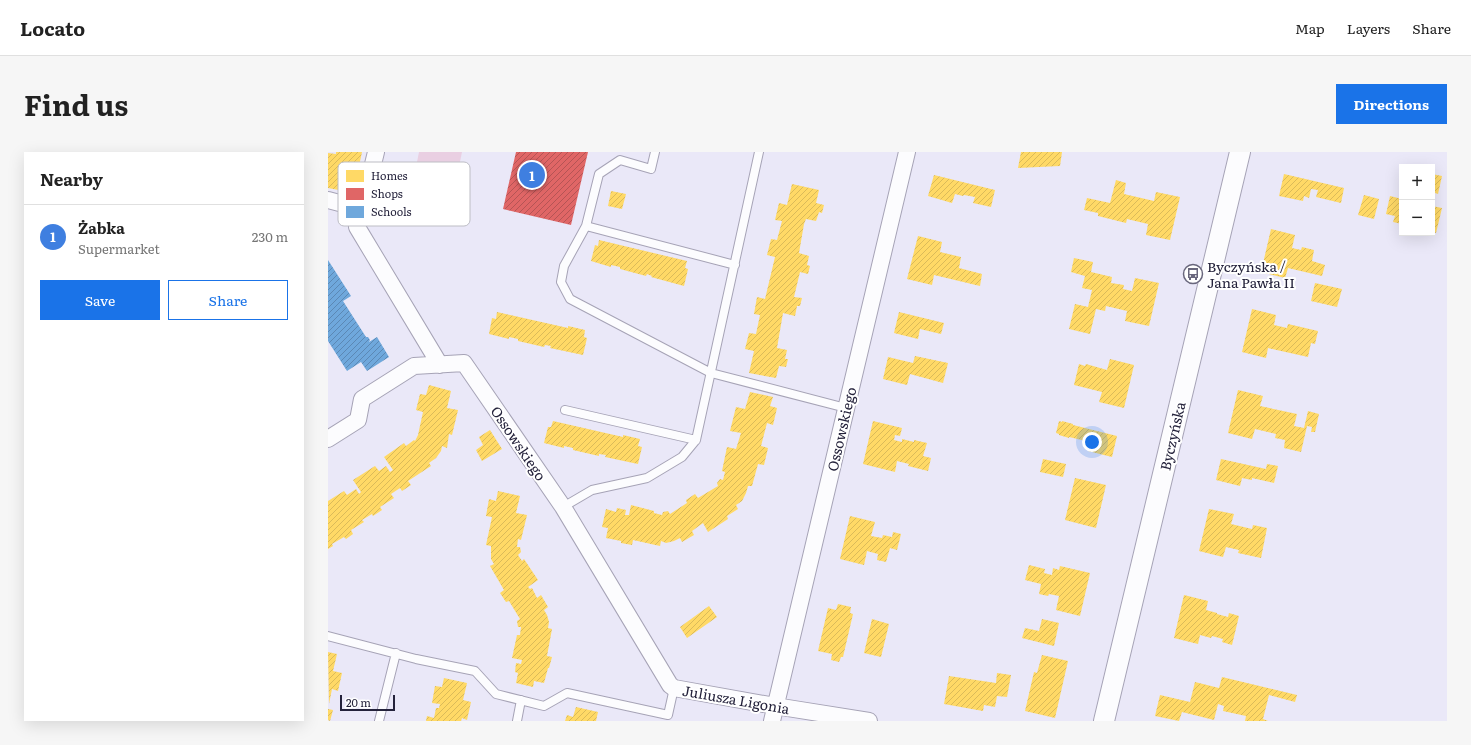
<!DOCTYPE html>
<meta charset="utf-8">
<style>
:root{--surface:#fff;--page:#f6f6f6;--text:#222;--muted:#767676;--line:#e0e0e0;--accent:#1a73e8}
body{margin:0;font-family:Literata,serif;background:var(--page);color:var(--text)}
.controls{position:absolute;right:12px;top:12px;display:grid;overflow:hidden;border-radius:0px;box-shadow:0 4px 16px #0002}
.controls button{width:36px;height:36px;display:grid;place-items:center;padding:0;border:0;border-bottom:1px solid var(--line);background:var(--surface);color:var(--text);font:20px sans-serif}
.scale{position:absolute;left:12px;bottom:10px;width:55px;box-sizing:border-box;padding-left:4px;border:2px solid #24223b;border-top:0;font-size:11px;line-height:14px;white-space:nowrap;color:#24223b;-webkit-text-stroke:3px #fff;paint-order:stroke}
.you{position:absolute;left:764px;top:290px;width:14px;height:14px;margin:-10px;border:3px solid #fff;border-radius:50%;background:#1a73e8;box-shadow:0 0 0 6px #1a73e833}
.badge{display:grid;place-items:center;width:26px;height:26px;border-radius:50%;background:var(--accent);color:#fff;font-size:13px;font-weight:700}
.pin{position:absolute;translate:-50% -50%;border:2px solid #fff;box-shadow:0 1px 4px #0006}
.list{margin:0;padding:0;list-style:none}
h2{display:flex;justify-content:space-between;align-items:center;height:52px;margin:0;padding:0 16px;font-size:17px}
h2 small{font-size:13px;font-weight:400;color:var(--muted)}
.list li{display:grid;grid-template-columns:26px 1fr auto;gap:12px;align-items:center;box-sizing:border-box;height:64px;padding:0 16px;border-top:1px solid var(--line)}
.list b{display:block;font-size:15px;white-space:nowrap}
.list p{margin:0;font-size:13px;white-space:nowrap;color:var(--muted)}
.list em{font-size:13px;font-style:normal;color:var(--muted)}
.actions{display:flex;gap:8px;padding:12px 16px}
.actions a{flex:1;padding:9px 0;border:1px solid var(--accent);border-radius:0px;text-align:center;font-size:14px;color:var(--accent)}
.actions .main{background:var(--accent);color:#fff}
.map{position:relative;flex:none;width:1119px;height:569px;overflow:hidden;border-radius:0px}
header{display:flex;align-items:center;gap:24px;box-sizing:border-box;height:56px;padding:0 20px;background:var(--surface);border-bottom:1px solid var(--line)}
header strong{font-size:19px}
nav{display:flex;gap:22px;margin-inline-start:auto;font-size:14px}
.intro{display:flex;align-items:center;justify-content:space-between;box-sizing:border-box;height:96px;padding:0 24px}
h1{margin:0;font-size:28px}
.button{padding:10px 18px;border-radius:0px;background:var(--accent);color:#fff;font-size:14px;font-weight:700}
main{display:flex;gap:24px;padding:0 24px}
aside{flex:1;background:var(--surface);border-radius:0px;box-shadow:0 4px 16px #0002}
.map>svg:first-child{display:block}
.green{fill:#e9cfe2}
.homes{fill:url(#homes-hatch)}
.shops{fill:url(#shops-hatch)}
.schools{fill:url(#schools-hatch)}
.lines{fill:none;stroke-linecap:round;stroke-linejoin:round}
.service-casing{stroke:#a6a3b6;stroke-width:10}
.minor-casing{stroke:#a6a3b6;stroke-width:18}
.tertiary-casing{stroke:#a6a3b6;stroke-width:22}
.service{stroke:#fcfcfe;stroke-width:8}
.minor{stroke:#fcfcfe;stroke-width:16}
.tertiary{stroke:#fcfcfe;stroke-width:20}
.labels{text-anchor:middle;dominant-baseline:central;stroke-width:4;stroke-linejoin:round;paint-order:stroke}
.poi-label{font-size:14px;fill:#24223b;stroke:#fff;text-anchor:start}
.street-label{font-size:14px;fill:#24223b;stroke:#fff}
.key{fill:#fff;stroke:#bdbdc4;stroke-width:1}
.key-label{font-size:11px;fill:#24223b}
</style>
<header>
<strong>Locato</strong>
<nav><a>Map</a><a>Layers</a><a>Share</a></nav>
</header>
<div class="intro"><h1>Find us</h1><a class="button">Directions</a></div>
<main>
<aside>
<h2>Nearby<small></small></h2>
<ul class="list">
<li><span class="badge" style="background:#3f7fe0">1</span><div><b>Żabka</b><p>Supermarket</p></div><em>230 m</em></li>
</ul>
<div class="actions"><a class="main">Save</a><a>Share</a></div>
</aside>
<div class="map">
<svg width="1119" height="569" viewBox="0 0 1119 569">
<defs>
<pattern id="homes-hatch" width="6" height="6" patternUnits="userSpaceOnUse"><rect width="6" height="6" fill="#ffd966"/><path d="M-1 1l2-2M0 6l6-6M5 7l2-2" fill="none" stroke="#daba59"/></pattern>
<pattern id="shops-hatch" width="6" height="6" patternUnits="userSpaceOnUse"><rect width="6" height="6" fill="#e06666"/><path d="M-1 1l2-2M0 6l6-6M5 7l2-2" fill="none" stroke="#b55455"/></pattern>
<pattern id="schools-hatch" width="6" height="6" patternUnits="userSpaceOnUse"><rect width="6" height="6" fill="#6fa8dc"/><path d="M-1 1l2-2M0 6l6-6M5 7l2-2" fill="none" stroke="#5b88b4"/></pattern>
</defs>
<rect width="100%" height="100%" fill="#eae8f8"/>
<path class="green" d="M 91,0 L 134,0 L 128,29 L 87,20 Z"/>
<path class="homes" d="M 8,0 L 34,0 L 30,19 L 25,17 L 22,30 L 19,30 L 16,39 L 0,36 L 0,1 L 8,2 Z
M 693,0 L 734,0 L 732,14 L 690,16 Z
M 956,22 L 1016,36 L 1013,51 L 988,45 L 990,38 L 983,37 L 981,46 L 976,44 L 975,49 L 951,44 Z
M 1104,22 L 1114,24 L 1110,42 L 1107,41 L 1107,45 L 1104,44 Z
M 606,23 L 667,38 L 663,55 L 645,51 L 647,45 L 636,43 L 635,44 L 627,42 L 624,51 L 600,44 Z
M 788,28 L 798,31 L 796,42 L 826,49 L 828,40 L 852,45 L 842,88 L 818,83 L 820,72 L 799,67 L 798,71 L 770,64 L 770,61 L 756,58 L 759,46 L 782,51 Z
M 464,32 L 491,38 L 488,51 L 496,53 L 494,61 L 491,60 L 488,69 L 478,67 L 476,72 L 471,101 L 481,104 L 479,113 L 482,114 L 480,122 L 472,120 L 466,145 L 474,146 L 472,154 L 469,154 L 467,164 L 455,161 L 449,196 L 459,198 L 457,207 L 460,207 L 458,215 L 451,214 L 448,226 L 421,221 L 426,199 L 417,197 L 421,181 L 428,182 L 432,163 L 426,162 L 429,145 L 437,147 L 447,105 L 439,103 L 443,87 L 449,88 L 454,69 L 447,68 L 451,51 L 459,53 Z
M 283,39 L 298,42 L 294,57 L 280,54 Z
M 1036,43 L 1051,47 L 1046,67 L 1030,63 Z
M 1062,44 L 1074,47 L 1074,72 L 1065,70 L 1067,64 L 1058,62 Z
M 1104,54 L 1114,56 L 1108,81 L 1104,80 Z
M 943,77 L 967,83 L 964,96 L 973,98 L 974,95 L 986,98 L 984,109 L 997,113 L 994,124 L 960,116 L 957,126 L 933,120 Z
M 590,84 L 614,90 L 612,100 L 633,105 L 631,116 L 654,122 L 652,134 L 606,123 L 604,133 L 579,127 Z
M 271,88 L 359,109 L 357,116 L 360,117 L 356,134 L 323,125 L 324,124 L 319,122 L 318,124 L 292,117 L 292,115 L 283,113 L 283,115 L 263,109 L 267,93 L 270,94 Z
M 746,106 L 765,110 L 763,120 L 784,125 L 783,131 L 796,133 L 795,137 L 804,139 L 807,126 L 831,131 L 821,174 L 797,169 L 799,159 L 778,154 L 777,159 L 768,157 L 762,182 L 741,177 L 747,152 L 760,155 L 764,138 L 754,136 L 757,124 L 743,120 Z
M 987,131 L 1014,137 L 1009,155 L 983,149 Z
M 924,157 L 948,163 L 946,173 L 959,176 L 960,172 L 990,179 L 987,192 L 983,191 L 980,205 L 940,196 L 938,206 L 914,200 Z
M 169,160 L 240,176 L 240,174 L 257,178 L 256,185 L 259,186 L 255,203 L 222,196 L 223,194 L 217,193 L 216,195 L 190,189 L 190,187 L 181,185 L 181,187 L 161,182 L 164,166 L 168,167 Z
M 571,160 L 616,171 L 613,182 L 592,177 L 590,187 L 566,181 Z
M 587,204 L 620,211 L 615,231 L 582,222 L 579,233 L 555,227 L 560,205 L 585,211 Z
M 782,207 L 806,213 L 796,256 L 771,250 L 774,240 L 746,233 L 751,212 L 757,214 L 758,212 L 779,218 Z
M 101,233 L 123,239 L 119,256 L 130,258 L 124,283 L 121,282 L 119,296 L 114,294 L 113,299 L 108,306 L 101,311 L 103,314 L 80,329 L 83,333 L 74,339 L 72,336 L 63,342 L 66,346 L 52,355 L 54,358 L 45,364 L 44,362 L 34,368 L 36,370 L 23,378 L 25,382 L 18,387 L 16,385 L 4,392 L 5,394 L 0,397 L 0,349 L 16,339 L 19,343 L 28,337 L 31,342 L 33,340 L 25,328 L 47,314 L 51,319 L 58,314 L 62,320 L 65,318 L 56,305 L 76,291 L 78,294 L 86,288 L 87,289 L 90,283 L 95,260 L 88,258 L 92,242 L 98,243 Z
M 910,238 L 935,244 L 932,254 L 969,262 L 966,274 L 976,276 L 980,259 L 991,262 L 987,280 L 983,280 L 984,275 L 979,274 L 973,300 L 956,296 L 957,288 L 947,286 L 948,282 L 927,277 L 924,287 L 900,281 Z
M 422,240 L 445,245 L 442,254 L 449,256 L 445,273 L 439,271 L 433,294 L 440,296 L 436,313 L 430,312 L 424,334 L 420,334 L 418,341 L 414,349 L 408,353 L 410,357 L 399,364 L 400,367 L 380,380 L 375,371 L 364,379 L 366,383 L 354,390 L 352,386 L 346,389 L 338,391 L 333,389 L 332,394 L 305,388 L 304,393 L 293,391 L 293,389 L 278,386 L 280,376 L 274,375 L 278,357 L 288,360 L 289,356 L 298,358 L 297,363 L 301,363 L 303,353 L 326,359 L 326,361 L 334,363 L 335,360 L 340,359 L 342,362 L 359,351 L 358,348 L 367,342 L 370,346 L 390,334 L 389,331 L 392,327 L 395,328 L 397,320 L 394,319 L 399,295 L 408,297 L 413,281 L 402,279 L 408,255 L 417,257 Z
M 225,269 L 295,285 L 295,283 L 312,287 L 310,294 L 314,295 L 310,312 L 277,305 L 278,303 L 271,302 L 271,304 L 245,298 L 245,296 L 236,294 L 236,296 L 216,291 L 220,275 L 223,275 Z
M 545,269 L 574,276 L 572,284 L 567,283 L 566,288 L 574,290 L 574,287 L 586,290 L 586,288 L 599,291 L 595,304 L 603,306 L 600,319 L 580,314 L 581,312 L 569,309 L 567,320 L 535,312 Z
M 731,269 L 734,270 L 734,269 L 745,272 L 745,273 L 789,284 L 784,305 L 760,299 L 762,290 L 741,285 L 741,286 L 731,283 L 731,282 L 728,281 Z
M 162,278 L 174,297 L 154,309 L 148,298 L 155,293 L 151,285 Z
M 715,307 L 738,312 L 735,325 L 712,320 Z
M 893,307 L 938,317 L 939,312 L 950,314 L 946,331 L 924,326 L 924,328 L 914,326 L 912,334 L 888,328 Z
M 747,326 L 778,333 L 768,376 L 737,368 Z
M 170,339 L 192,344 L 188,361 L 199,363 L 193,388 L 190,387 L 189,395 L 192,395 L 193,400 L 190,403 L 194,409 L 196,407 L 210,428 L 200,435 L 202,437 L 204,436 L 209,446 L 213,443 L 220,455 L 216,458 L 219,463 L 221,470 L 220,476 L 224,477 L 219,504 L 224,505 L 221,516 L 220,516 L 216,531 L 206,529 L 205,535 L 188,531 L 190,521 L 187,520 L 188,511 L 193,512 L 194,508 L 184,506 L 189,483 L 192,483 L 193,475 L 190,475 L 189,469 L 192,467 L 181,449 L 178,450 L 172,441 L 176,438 L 162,414 L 166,412 L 163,407 L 163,394 L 158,393 L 164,365 L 158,364 L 161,347 L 168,349 Z
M 881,357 L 906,362 L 903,372 L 924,377 L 925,373 L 939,376 L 933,406 L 910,401 L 911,398 L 898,395 L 895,405 L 871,399 Z
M 522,364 L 547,370 L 543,384 L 554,386 L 555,383 L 564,385 L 565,380 L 573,382 L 569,398 L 562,396 L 558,410 L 549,408 L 550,402 L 539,399 L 536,413 L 512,407 Z
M 701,413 L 717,417 L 716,421 L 724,423 L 725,416 L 731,418 L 732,414 L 762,421 L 752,464 L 728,458 L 731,444 L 721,442 L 720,444 L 711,442 L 713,432 L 697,428 Z
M 856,443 L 880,449 L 878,458 L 889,461 L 889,462 L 900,465 L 901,461 L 911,464 L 904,493 L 894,490 L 895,487 L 884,484 L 883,486 L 872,483 L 870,492 L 846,486 Z
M 510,452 L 523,455 L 522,461 L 525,462 L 515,505 L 513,505 L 511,510 L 503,508 L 504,502 L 490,499 L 500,456 L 508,458 Z
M 381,454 L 389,465 L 359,486 L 352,475 Z
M 544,467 L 561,472 L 553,505 L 536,501 Z
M 714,467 L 731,471 L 726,494 L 694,486 L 697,476 L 711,479 Z
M 0,500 L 9,502 L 5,519 L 14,521 L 10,539 L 4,537 L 1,552 Z
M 714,503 L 740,509 L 727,566 L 697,559 L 706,520 L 709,521 Z
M 669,521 L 683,523 L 679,545 L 669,544 L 667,555 L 656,553 L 655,559 L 616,552 L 621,524 L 668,531 Z
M 894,525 L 969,543 L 967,550 L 941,543 L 935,567 L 940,569 L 917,569 L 918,564 L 895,559 L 896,554 L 890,552 L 886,568 L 854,560 L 851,569 L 827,564 L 832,543 L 862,550 L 867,530 L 891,536 Z
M 116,526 L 139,531 L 135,548 L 143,550 L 139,568 L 134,566 L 133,569 L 98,569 L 99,564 L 106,566 L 108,556 L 111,556 L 112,552 L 104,551 L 107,534 L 114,535 Z
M 248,555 L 270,560 L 268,569 L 237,569 L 239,563 L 245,565 Z
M 0,557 L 5,558 L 2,569 L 0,568 Z"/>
<path class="shops" d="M 188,0 L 260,0 L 243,73 L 175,57 Z"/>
<path class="schools" d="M 0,108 L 23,144 L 15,149 L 38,185 L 40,185 L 42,188 L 41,190 L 49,185 L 61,205 L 39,219 L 33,210 L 19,219 L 0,189 Z"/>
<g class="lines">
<defs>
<path id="service" d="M 327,0 L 323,17 L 292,8 L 271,22 L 258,74 L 407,113
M 258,74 L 236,114 L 233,130 L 242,147 L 383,221 L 518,256
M 237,258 L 368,288 L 431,0
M 235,355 L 264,338 L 319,326 L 354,305 L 368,288
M 0,484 L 88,507 L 147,519 L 168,542 L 216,554 L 239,541 L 340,563 L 346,536
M 51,569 L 68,501
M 189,569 L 193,548"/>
<path id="minor" d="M 0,48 L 34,57 L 29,75 L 112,213
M 34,57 L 48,0
M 0,287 L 30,268 L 34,247 L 86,214 L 136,211 L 235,355 L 342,533 L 346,536 L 447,554 L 541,569
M 444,569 L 579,0"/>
<path id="tertiary" d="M 776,569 L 912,0"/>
</defs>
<use href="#service" class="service-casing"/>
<use href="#minor" class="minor-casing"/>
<use href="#tertiary" class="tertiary-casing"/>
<use href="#service" class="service"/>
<use href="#minor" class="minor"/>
<use href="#tertiary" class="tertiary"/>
</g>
<defs>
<symbol id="bus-ring" viewBox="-11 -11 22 22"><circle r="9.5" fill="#fff" stroke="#69677d" stroke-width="1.5"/><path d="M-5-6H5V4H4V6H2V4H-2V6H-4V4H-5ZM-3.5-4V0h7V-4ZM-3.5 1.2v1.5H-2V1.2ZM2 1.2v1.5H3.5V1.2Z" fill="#69677d"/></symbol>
</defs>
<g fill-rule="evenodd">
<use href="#bus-ring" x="854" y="111" width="22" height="22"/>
</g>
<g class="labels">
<g class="poi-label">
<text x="879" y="114">Byczyńska /<tspan x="879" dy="16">Jana Pawła II</tspan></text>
</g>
<g class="street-label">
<text transform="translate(513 277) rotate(-77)">Ossowskiego</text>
<text transform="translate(844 284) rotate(-77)">Byczyńska</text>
<text transform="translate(191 291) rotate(56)">Ossowskiego</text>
<text transform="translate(408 547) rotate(10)">Juliusza Ligonia</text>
</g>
</g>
<rect x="10" y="10" width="132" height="64" rx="6" class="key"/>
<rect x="18" y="18" width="18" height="12" fill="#ffd966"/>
<rect x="18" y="36" width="18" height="12" fill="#e06666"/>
<rect x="18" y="54" width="18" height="12" fill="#6fa8dc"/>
<g class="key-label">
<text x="43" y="28">Homes</text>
<text x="43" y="46">Shops</text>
<text x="43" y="64">Schools</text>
</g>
</svg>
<div class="controls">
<button>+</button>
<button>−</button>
</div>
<div class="scale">20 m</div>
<div class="you"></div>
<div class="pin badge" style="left:204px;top:23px;background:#3f7fe0">1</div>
</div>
</main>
